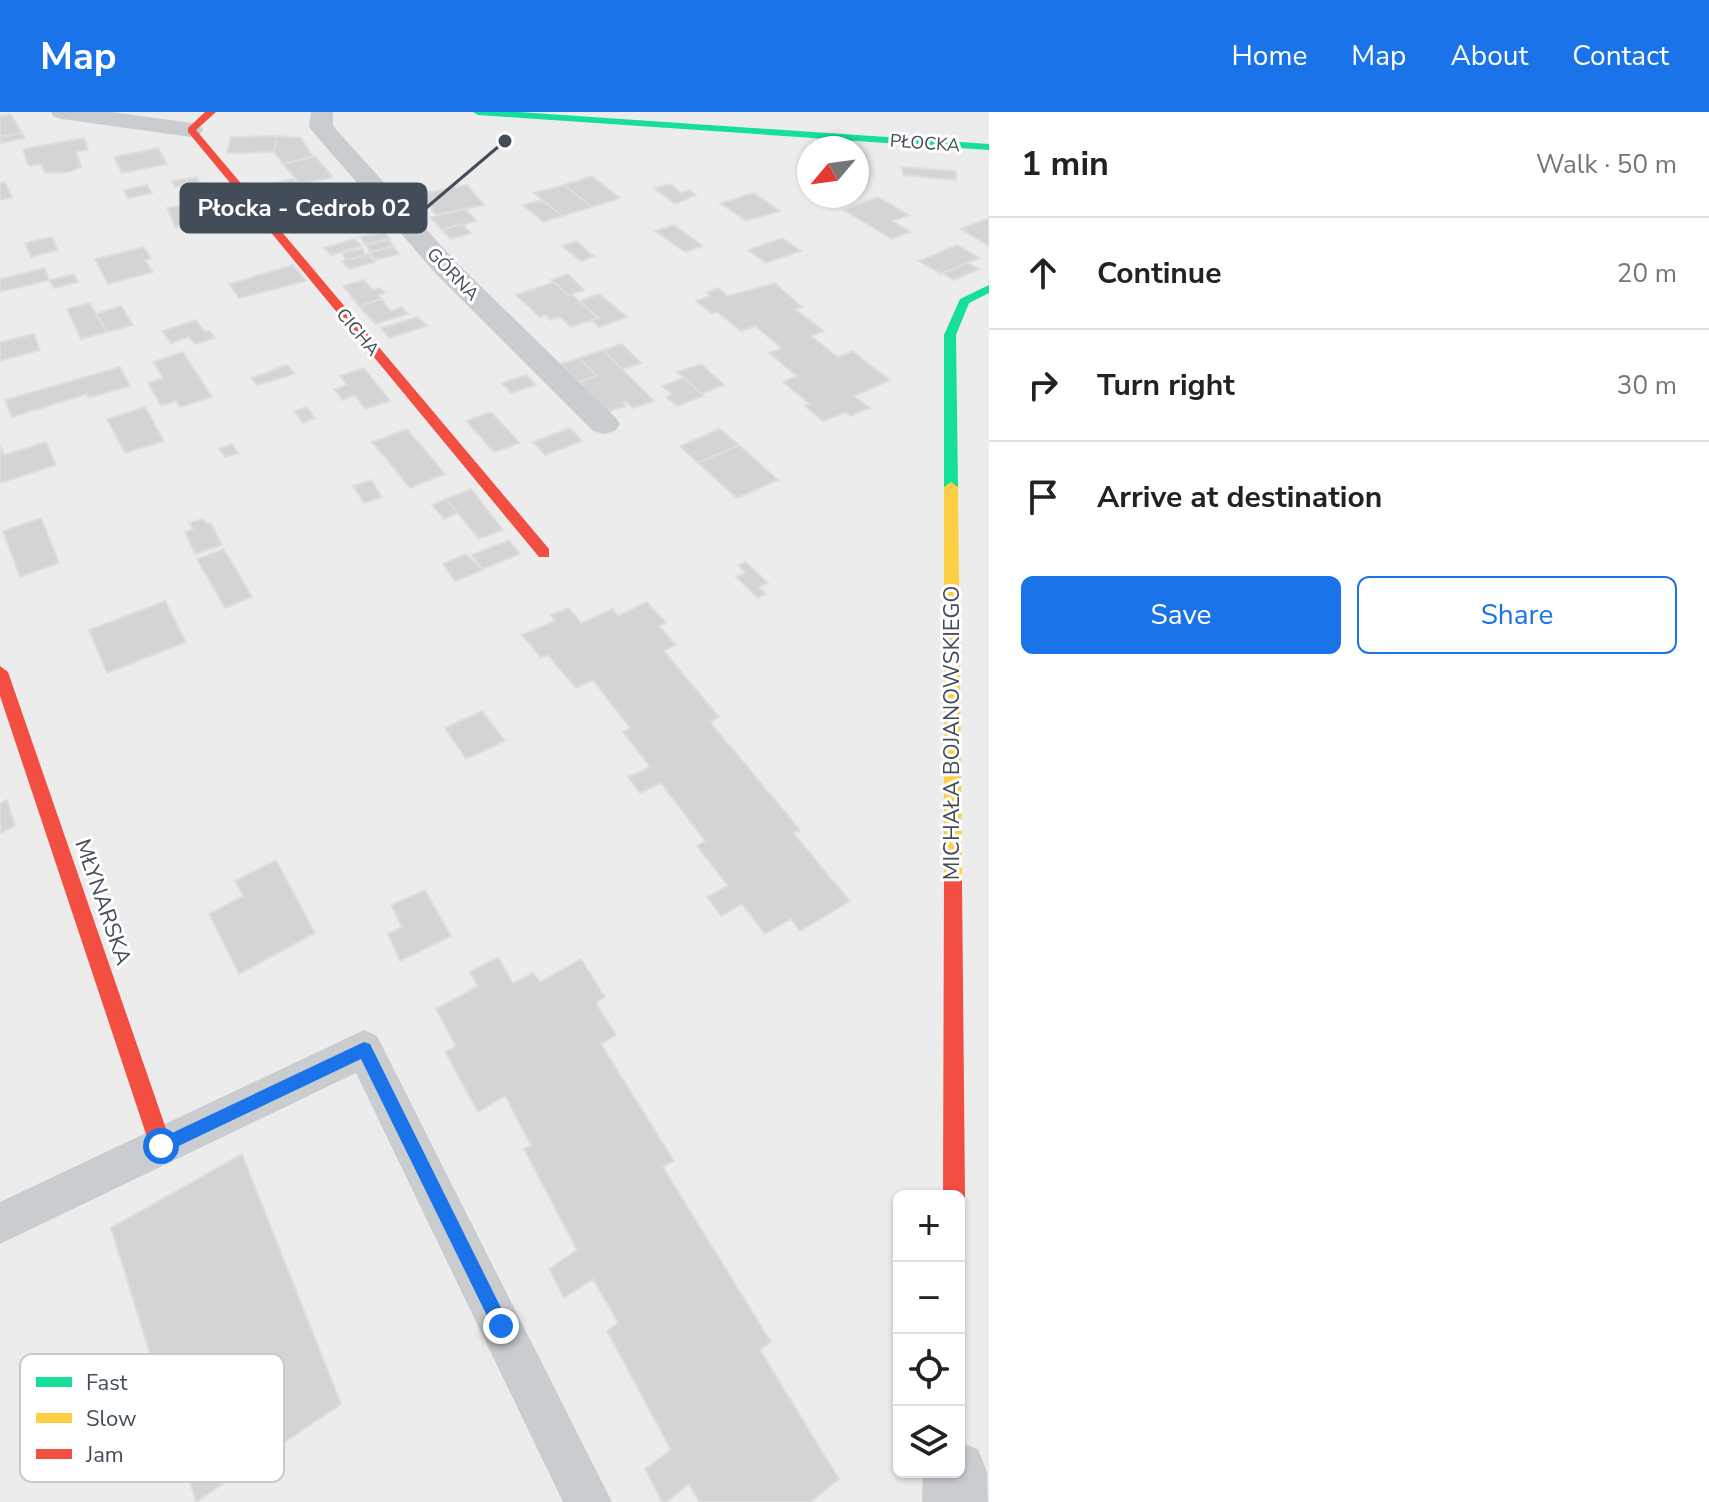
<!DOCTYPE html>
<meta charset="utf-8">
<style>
:root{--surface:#fff;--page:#f6f6f6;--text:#222;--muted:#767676;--line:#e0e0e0;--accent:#1a73e8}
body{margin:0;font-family:"Nunito Sans",sans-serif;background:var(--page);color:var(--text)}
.controls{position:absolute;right:24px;bottom:24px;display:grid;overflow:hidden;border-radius:12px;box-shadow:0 2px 6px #0004}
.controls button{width:72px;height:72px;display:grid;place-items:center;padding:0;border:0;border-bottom:2px solid var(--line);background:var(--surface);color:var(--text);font:40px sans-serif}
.compass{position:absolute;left:797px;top:24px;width:72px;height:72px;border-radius:50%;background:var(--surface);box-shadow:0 2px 6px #0004;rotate:241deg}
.stop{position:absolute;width:24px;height:24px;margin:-18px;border:6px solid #1a73e8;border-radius:50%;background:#fff}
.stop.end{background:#1a73e8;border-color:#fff;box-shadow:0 2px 8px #0008}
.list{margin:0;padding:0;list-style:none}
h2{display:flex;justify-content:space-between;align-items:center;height:104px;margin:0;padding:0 32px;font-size:34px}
h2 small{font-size:26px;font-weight:400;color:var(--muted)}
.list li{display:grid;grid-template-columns:52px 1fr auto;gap:24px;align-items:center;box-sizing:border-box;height:112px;padding:0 32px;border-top:2px solid var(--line)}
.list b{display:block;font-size:30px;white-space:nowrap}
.list em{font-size:26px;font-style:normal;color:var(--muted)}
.actions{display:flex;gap:16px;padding:24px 32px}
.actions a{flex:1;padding:18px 0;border:2px solid var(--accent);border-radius:12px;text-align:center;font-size:28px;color:var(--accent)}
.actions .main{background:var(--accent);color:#fff}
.icon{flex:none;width:44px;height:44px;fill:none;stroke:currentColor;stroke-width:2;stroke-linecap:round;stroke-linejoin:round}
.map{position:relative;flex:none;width:989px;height:1390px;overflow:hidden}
header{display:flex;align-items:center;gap:48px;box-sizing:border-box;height:112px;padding:0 40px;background:var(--accent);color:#fff}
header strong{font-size:38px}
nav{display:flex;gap:44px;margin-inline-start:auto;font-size:28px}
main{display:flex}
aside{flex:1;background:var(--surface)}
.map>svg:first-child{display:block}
.building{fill:#d4d4d7;stroke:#dededf;stroke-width:2}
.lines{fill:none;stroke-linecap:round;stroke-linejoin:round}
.lane{fill:#cacdd0;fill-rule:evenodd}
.street{fill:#cacdd0;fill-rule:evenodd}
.fast{fill:#16e098;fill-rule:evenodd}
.slow{fill:#ffcf43;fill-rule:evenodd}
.jam{fill:#f24e42;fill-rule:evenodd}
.route{fill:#1a73e8}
.labels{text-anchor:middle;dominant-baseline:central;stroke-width:6;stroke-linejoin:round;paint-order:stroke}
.far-street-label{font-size:18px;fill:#434c59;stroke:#fff}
.street-label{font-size:22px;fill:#434c59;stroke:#fff}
.key{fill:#fff;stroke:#c7c9cd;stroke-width:2}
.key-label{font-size:22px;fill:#434c59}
.leader{fill:none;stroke:#434c59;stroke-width:3}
.callout-dot{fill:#434c59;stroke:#fff;stroke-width:3}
.callout{fill:#434c59;stroke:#434c59;stroke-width:3}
.callout-label{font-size:24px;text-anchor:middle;font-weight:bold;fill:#fff}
</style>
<header>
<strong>Map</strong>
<nav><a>Home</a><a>Map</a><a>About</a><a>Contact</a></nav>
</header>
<main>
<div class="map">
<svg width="989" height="1390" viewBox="0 0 989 1390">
<rect width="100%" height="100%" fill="#edecec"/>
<path class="building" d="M 11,2 L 22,21 L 0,25 L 0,4 Z
M 22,21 L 25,26 L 1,31 L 0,25 Z
M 277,24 L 274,40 L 227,41 L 231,25 Z
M 277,24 L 301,26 L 313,45 L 283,52 L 274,40 Z
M 84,26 L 88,38 L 76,40 L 81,55 L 69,60 L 45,61 L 41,52 L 29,54 L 26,48 L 23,37 Z
M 158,36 L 167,52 L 122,61 L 114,45 Z
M 315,44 L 333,65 L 300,72 L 283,52 Z
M 902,55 L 956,59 L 956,68 L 903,63 Z
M 592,64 L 620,86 L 592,95 L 564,73 Z
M 197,65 L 200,70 L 175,75 L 172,69 Z
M 293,67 L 298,74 L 269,80 L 265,73 Z
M 5,70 L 12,85 L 0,88 L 0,71 Z
M 670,72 L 682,81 L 689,78 L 696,83 L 675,92 L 654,76 Z
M 147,73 L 152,81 L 128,86 L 124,78 Z
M 467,73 L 484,93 L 436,103 L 420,82 Z
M 564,73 L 592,95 L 562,104 L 534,81 Z
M 754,81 L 780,99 L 746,109 L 720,91 Z
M 226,84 L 235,103 L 175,115 L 167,96 Z
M 878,85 L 909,103 L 893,109 L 910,120 L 892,127 L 844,98 Z
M 537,89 L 546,91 L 562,104 L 543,110 L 523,93 Z
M 466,97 L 476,109 L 442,118 L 430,105 Z
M 989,106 L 989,134 L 961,117 Z
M 462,112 L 471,121 L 451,127 L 442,118 Z
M 674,113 L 703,134 L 685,140 L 655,119 Z
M 385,120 L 390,127 L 365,132 L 360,125 Z
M 52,125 L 58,138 L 31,145 L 25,131 Z
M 782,126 L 801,139 L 766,151 L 748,138 Z
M 355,127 L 362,134 L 331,143 L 324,136 Z
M 389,128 L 393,134 L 370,140 L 366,133 Z
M 576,129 L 594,144 L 581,149 L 562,134 Z
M 957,133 L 979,146 L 941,162 L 919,149 Z
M 144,135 L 151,146 L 145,148 L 153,160 L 108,172 L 95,147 Z
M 394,135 L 399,142 L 375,148 L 370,140 Z
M 362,137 L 366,144 L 346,148 L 342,141 Z
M 369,142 L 375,150 L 349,157 L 342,149 Z
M 967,151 L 979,157 L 953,168 L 943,161 Z
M 293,153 L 306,169 L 239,186 L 229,172 Z
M 45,156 L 49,168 L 0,180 L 0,167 Z
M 74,162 L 78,170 L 54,176 L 49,168 Z
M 568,162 L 584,178 L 568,183 L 551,168 Z
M 364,168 L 373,178 L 380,176 L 385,181 L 378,183 L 381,187 L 359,194 L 343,174 Z
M 554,170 L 568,183 L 571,182 L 598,206 L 571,215 L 560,205 L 551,208 L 546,203 L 540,205 L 516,183 Z
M 775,171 L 802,195 L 796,198 L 824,219 L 811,224 L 838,245 L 852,239 L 890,268 L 854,284 L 870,296 L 850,304 L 846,300 L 823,309 L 805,294 L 810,292 L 783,270 L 797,264 L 769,241 L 782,236 L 755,214 L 741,219 L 717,200 L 712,202 L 696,189 L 710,184 L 706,181 L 718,176 L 728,184 Z
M 599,182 L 627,205 L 599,215 L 591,208 L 598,206 L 580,189 Z
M 381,187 L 391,199 L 402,195 L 408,202 L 375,212 L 359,194 Z
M 90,191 L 107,220 L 81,227 L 67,197 Z
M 121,194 L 133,213 L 107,220 L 96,202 Z
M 418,205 L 427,214 L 389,226 L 381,216 Z
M 196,208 L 205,220 L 210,219 L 215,226 L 195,232 L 189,225 L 171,231 L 162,219 Z
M 34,222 L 40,238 L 0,249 L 0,230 Z
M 622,232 L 641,251 L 622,257 L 603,238 Z
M 603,238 L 654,289 L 633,296 L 626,290 L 623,291 L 626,294 L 606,300 L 580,270 L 597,264 L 579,246 Z
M 183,240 L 212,285 L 180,295 L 176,289 L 161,294 L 148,271 L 163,266 L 153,250 Z
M 579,246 L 597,264 L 578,270 L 561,252 Z
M 701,252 L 724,273 L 702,282 L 677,260 Z
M 287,253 L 295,262 L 257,273 L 251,266 Z
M 120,255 L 130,274 L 89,286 L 87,282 L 12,305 L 5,288 Z
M 364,256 L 390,289 L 365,297 L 355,283 L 342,288 L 334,277 L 347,273 L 340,264 Z
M 526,263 L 536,273 L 511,281 L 502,271 Z
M 684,266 L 704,284 L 677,294 L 666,285 L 672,282 L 662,274 Z
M 145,295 L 164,329 L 125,341 L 107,307 Z
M 307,295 L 315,306 L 303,311 L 294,299 Z
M 491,300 L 520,331 L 494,340 L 466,309 Z
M 570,316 L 582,329 L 545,343 L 533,330 Z
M 407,317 L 445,362 L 410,376 L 372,330 Z
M 720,317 L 739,333 L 698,351 L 680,334 Z
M 46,330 L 56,353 L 0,371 L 0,334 L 4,343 Z
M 232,332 L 238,341 L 225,345 L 219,337 Z
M 739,333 L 778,368 L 737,386 L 698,351 Z
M 371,368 L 382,385 L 364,391 L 353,374 Z
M 471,377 L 503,418 L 479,427 L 446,387 Z
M 446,387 L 458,401 L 444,407 L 432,393 Z
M 41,406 L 59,451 L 20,465 L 3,419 Z
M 203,407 L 207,412 L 211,411 L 222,433 L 195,442 L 185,420 L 193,417 L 189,411 Z
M 509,428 L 520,442 L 482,457 L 472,443 Z
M 224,437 L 252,485 L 225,496 L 197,447 Z
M 466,442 L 483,458 L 455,469 L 443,452 Z
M 746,450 L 768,471 L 759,475 L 766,482 L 758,486 L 736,465 L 745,461 L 738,453 Z
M 165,489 L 186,530 L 107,561 L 89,518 Z
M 647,490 L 666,511 L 659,514 L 676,533 L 664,539 L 719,605 L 710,610 L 800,718 L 793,721 L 850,789 L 800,819 L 791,807 L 765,822 L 742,792 L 721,804 L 707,785 L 728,774 L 697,734 L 705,729 L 661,671 L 640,681 L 628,665 L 650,655 L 623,620 L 630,616 L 593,568 L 576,576 L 548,543 L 541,546 L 522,523 L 555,509 L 551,503 L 569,496 L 581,511 L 613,497 L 618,504 Z
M 482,599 L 505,629 L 466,647 L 445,616 Z
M 7,688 L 15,714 L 0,721 L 0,691 Z
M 276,748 L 315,821 L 239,862 L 209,802 L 243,784 L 235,769 Z
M 425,778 L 451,824 L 400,849 L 388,822 L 402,815 L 391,793 Z
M 498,845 L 513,871 L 533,861 L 540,870 L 581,847 L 605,885 L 596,891 L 616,923 L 601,932 L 674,1049 L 663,1055 L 771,1230 L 760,1238 L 839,1367 L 811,1390 L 699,1390 L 689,1372 L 667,1390 L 662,1390 L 645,1357 L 671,1338 L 607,1219 L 618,1211 L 593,1167 L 564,1186 L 549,1157 L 577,1138 L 524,1037 L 531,1033 L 505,984 L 478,1000 L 445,940 L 456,934 L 436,897 L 478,874 L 470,860 Z
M 242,1042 L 341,1292 L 196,1390 L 111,1116 Z"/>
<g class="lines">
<path class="lane" d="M 364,918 L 377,924 L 612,1390 L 563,1390 L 356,961 L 0,1132 L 0,1090 Z"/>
<path class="street" d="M 51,0 L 112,0 L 191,11 L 199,13 L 203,18 L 199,23 L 191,25 L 62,7 L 54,5 Z
M 311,0 L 333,0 L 333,14 L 456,150 L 615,305 L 620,312 L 615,319 L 604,322 L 593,319 L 436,162 L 313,20 L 309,15 Z
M 959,1330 L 978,1337 L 987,1360 L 988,1390 L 922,1390 L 923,1360 L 959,1360 Z"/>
<path class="fast" d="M 473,0 L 519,0 L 989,32 L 989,38 L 478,3 Z
M 989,173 L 989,181 L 969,191 L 956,223 L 958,375 L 951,380 L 944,375 L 944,223 L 960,187 Z"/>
<path class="slow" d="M 951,370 L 958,375 L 962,769 L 960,775 L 953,778 L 946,775 L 944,769 L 944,375 Z"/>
<path class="jam" d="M 205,0 L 216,0 L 196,18 L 549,437 L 549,445 L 539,445 L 188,20 L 188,16 Z
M 0,554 L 8,560 L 172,1034 L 169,1042 L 161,1045 L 153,1042 L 150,1034 L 0,584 Z
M 953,760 L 960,763 L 962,769 L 965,1084 L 959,1093 L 959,1084 L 943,1084 L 944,769 L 946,763 Z"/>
</g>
<path class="route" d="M 364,930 L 370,932 L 507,1208 L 510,1214 L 507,1220 L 501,1223 L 495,1220 L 361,947 L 166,1040 L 155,1040 L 155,1029 Z"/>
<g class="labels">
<g class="far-street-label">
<text transform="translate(925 31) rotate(4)">PŁOCKA</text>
<text transform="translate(453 162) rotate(46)">GÓRNA</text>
<text transform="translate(358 220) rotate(50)">CICHA</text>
</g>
<g class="street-label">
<text transform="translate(952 621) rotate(-90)">MICHAŁA BOJANOWSKIEGO</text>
<text transform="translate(103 790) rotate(71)">MŁYNARSKA</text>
</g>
</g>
<rect x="20" y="1242" width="264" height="128" rx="12" class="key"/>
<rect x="36" y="1265" width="36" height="10" fill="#16e098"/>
<rect x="36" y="1301" width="36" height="10" fill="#ffcf43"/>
<rect x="36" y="1337" width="36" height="10" fill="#f24e42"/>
<g class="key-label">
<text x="86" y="1278">Fast</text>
<text x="86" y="1314">Slow</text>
<text x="86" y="1350">Jam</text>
</g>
<path class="leader" d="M505 29L426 96"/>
<circle class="callout-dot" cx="505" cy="29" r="8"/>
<rect class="callout" x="181" y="72" width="245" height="48" rx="8"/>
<g class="callout-label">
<text x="304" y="104">Płocka - Cedrob 02</text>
</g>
</svg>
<div class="controls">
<button>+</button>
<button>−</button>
<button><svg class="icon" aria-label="locate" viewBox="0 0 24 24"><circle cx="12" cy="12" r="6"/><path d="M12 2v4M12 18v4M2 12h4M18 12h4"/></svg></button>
<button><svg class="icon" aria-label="layers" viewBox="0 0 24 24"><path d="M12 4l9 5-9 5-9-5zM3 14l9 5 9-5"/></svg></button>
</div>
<svg class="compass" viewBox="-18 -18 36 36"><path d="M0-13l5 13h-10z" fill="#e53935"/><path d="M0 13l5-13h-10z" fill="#767676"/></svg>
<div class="stop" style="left:161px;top:1034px"></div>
<div class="stop end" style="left:501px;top:1214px"></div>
</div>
<aside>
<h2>1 min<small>Walk · 50 m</small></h2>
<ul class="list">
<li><svg class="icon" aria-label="ahead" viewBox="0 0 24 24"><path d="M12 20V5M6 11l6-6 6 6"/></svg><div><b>Continue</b></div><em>20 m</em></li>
<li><svg class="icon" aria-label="right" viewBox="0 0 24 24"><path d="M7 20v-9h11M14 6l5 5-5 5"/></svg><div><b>Turn right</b></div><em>30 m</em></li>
<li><svg class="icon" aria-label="arrive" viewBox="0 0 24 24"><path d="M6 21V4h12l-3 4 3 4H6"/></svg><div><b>Arrive at destination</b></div></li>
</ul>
<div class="actions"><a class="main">Save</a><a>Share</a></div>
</aside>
</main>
